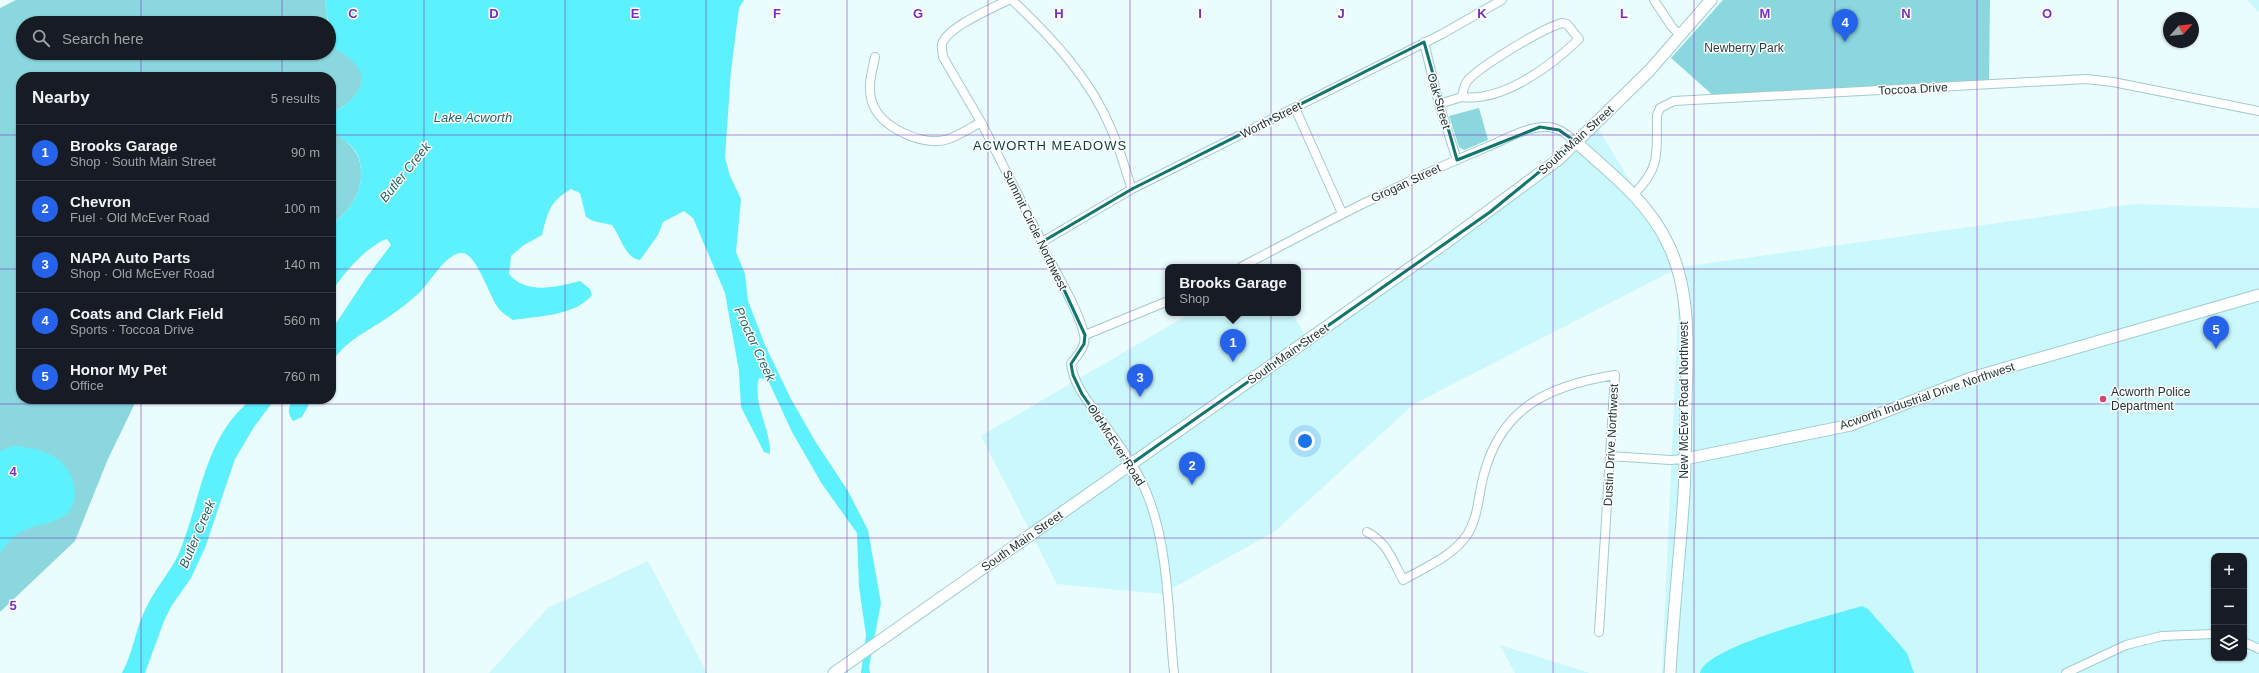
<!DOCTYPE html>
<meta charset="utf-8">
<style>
:root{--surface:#171b24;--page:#242831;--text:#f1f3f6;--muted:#9ea1a6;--line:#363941;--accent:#2563eb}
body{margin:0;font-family:Helvetica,sans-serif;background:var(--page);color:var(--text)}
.controls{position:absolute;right:12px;bottom:12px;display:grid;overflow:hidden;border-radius:8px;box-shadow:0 1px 3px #0004}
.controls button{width:36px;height:36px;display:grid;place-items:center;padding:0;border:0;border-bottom:1px solid var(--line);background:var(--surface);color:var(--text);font:20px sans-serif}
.compass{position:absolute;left:2163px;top:12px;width:36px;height:36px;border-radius:50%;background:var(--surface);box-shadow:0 1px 3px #0004;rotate:63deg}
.you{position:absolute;left:1305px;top:441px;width:14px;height:14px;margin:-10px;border:3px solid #fff;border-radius:50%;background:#1a73e8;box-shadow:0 0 0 6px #1a73e833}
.badge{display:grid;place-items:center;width:26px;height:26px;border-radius:50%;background:var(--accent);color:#fff;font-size:13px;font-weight:700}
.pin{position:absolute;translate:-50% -33px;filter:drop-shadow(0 1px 2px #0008)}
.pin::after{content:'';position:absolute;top:21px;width:14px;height:12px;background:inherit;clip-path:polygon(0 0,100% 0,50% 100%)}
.popup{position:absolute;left:1165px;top:264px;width:136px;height:52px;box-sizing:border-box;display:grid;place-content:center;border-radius:8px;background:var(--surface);filter:drop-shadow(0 1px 3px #0005);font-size:13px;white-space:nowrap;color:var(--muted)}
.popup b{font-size:15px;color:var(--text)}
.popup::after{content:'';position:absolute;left:50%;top:100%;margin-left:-8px;border:8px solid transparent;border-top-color:var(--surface)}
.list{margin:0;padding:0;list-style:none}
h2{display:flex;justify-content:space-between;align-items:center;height:52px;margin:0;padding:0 16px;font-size:17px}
h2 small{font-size:13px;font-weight:400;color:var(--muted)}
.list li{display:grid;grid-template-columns:26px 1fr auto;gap:12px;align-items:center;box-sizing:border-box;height:56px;padding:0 16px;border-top:1px solid var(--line)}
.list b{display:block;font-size:15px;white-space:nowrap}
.list p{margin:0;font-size:13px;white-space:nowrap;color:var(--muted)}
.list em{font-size:13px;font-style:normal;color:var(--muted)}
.icon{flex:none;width:22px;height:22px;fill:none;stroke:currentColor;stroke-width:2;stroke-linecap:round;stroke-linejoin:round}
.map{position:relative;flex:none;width:2259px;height:673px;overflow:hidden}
.search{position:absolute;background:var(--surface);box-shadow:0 1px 3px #0004;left:16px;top:16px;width:320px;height:44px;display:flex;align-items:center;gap:10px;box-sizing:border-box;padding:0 14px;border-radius:22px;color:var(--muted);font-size:15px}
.panel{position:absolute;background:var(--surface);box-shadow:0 1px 3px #0004;left:16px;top:72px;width:320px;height:332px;border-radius:16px}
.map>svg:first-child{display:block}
.built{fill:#cbf8fc;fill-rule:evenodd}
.green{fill:#8ad8de}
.water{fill:#5cf1fd}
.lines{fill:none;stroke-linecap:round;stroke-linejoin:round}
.street-casing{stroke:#9eccd0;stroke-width:10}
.secondary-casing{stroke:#9eccd0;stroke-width:13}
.street{stroke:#fff;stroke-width:8}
.secondary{stroke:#fff;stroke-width:11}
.marked{fill:none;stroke:#0f766e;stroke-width:3;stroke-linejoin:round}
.grid{fill:none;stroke:#7b2cbf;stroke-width:1;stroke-opacity:0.55}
.poi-dot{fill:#d3456c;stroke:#fff;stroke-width:1.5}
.labels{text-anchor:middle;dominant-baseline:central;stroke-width:3;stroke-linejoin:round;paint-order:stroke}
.park-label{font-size:12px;fill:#274042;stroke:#fff}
.street-label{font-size:12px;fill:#223536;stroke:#fff}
.poi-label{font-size:12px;fill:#223536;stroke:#fff;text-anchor:start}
.water-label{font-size:13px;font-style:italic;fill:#256267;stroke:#fff}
.neighbourhood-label{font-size:13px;letter-spacing:1px;fill:#0d3b3f;stroke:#fff}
.grid-label{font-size:13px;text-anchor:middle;font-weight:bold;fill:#7b2cbf;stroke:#fff;stroke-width:3;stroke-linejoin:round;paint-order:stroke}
</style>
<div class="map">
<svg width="2259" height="673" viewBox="0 0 2259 673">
<rect width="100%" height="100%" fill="#eafcfd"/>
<path class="built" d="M 2247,0 L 2259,0 L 2259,13 Z
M 1597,126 L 1681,267 L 2134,204 L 2259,208 L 2259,673 L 1662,673 L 1680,267 L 1414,404 L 1274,532 L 1162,594 L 1057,584 L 981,436 L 1191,313 L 1292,313 L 1307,338 ZM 2214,556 L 2244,556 L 2244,658 L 2214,658 Z
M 648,561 L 707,673 L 489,673 L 548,608 Z
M 1500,645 L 1533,655 L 1590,673 L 1515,673 Z"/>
<path class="green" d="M 16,0 L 325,0 L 328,23 L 23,23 L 23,53 L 329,53 L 329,33 L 330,42 C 337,48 355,60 359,67 C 370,89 349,103 333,113 L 331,120 L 331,77 L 21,77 L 21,399 L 137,399 L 108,459 L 75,541 L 0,612 L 0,8 Z
M 1723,0 L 1990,0 L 1989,81 L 1715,97 L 1671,58 Z
M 1479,108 L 1488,140 L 1464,150 L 1459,147 L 1449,116 Z
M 331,126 C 338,136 355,146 359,159 C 367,186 352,210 331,225 Z"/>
<path class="water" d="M 325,0 L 744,0 L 739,8 L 731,71 L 725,157 L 730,176 L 741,199 L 736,252 L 745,274 L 748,301 L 765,345 L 791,399 L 815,441 L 848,491 L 868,530 L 881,603 L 869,667 L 870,673 L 861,673 L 866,635 L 859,587 L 857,533 L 822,484 L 792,432 L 768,380 L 759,378 C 752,404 771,428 770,454 L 764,452 L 741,407 L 739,371 L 725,293 L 693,218 L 684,211 L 663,222 L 658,235 L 640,260 C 625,258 621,237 612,225 L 593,221 L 586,217 L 580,193 L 571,189 C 549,202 548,212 542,235 L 524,245 L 511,256 L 509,274 C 526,295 557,287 580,281 L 590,289 L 592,295 C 575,316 538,316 513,320 C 508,316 500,312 497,306 C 489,294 478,260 466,254 C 450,246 429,284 419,293 C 410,301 400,309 390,316 C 368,331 346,340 331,363 L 331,331 L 366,278 L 391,245 L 387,239 C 368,245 340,276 331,294 L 331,225 C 352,210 367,186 359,158 C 353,139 327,138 333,113 C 360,97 376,76 344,54 C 338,50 333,49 330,42 C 328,36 331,29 329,23 C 327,17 326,8 325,0 Z
M 252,399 L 275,399 L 254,427 L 235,459 L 205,548 L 191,578 L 172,605 L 164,621 L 145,673 L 122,673 C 134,651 135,629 146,608 C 156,586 173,570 181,548 C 202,495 205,436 252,399 Z
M 293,399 L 312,399 L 302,417 L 293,421 C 287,413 288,408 293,399 Z
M 14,446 C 32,447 58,453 68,470 C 80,491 77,514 53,521 C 45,524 37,525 30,528 C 16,533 8,541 0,553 L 0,451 Z
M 1862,606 L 1868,609 L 1907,653 L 1914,673 L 1700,673 C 1704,647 1836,614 1862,606 Z"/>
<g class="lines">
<defs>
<path id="street" d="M 1008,0 C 993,8 947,27 942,44 C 941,48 943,53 943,57 L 981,122 L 1042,242 L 1044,250 C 1053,267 1089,327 1084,343 C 1083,350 1075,358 1071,364 C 1074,385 1087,400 1099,417 C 1116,441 1136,466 1147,494 C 1169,547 1168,616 1174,673
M 1012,0 C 1052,38 1091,79 1112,131 C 1120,149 1125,170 1132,189
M 1654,0 L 1672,27 L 1681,36
M 1563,23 L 1567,24 L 1579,39 C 1551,66 1503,102 1462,97 C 1463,90 1464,85 1468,80 C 1481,66 1544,27 1563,23 Z
M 1424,42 L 1439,104 L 1457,160
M 875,57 C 872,72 867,87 872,102 C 880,127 921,146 945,140 C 957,137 970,128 981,122
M 1439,104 L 1462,97
M 1295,108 L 1342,213
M 1634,194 C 1662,166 1656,152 1657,115 L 1660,108 L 1674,101 L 2086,79 L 2113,82 L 2259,111
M 1042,242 L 1132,189 L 1442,34 L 1502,0
M 1241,267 C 1322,224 1402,182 1487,147 C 1504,140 1527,126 1547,127 C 1559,127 1567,135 1576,142
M 1085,335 L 1168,301
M 1610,456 L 1670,460 L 1685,459
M 1367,532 C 1387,542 1393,561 1403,580 C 1424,568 1453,556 1467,535 C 1479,516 1478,495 1484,474 C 1502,406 1551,385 1615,375 L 1599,632
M 2244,642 L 2259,649
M 2066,673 L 2126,645 L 2162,636 L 2214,634"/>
<path id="secondary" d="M 1576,142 C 1610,173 1648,201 1668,244 C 1692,292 1687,353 1686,405 C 1685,439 1686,473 1683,507 C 1679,563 1673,618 1670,673
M 1685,459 L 1851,425 L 1971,378 L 2259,295
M 834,673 L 1444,244 L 1559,159 L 1649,71 L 1711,0"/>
</defs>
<use href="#street" class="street-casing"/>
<use href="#secondary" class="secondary-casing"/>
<use href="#street" class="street"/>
<use href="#secondary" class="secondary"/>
</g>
<path class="marked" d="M 1424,42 L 1457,160 L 1540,127 L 1559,130 L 1576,142 L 1490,212 L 1131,464 L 1082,394 L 1073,375 L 1071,364 L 1084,344 L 1085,335 L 1042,242 L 1132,189 Z"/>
<path class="grid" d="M 141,0 L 141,23M 282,0 L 282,23M 424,0 L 424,673M 565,0 L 565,673M 706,0 L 706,673M 847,0 L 847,673M 988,0 L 988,673M 1130,0 L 1130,673M 1271,0 L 1271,673M 1412,0 L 1412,673M 1553,0 L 1553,673M 1694,0 L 1694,673M 1835,0 L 1835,673M 1977,0 L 1977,673M 2118,0 L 2118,673M 141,53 L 141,77M 282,53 L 282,77M 0,135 L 21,135M 331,135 L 2259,135M 0,269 L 21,269M 331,269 L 2259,269M 141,399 L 141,673M 282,399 L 282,673M 0,404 L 2259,404M 0,538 L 2259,538"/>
<circle class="poi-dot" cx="2103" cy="399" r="4"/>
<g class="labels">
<g class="park-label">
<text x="1744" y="48">Newberry Park</text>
</g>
<g class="street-label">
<text transform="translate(1913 89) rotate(-3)">Toccoa Drive</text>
<text transform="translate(1439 101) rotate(74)">Oak Street</text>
<text transform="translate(1271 120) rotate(-27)">Worth Street</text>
<text transform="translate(1576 140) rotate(-42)">South Main Street</text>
<text transform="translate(1406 183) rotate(-25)">Grogan Street</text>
<text transform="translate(1035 230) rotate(64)">Summit Circle Northwest</text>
<text transform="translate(1288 354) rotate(-35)">South Main Street</text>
<text transform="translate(1927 396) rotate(-19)">Acworth Industrial Drive Northwest</text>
<text transform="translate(1684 400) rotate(-90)">New McEver Road Northwest</text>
<text transform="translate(1116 445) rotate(57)">Old McEver Road</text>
<text transform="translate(1611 445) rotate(-87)">Dustin Drive Northwest</text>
<text transform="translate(1022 541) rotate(-35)">South Main Street</text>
</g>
<g class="poi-label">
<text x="2111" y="392">Acworth Police<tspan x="2111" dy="14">Department</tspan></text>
</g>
<g class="water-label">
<text x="473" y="117">Lake Acworth</text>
<text transform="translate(405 172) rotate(-51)">Butler Creek</text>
<text transform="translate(755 344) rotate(65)">Proctor Creek</text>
<text transform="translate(197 534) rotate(-67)">Butler Creek</text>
</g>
<g class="neighbourhood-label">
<text x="1050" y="145">ACWORTH MEADOWS</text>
</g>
</g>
<g class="grid-label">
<text x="353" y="18">C</text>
<text x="494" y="18">D</text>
<text x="635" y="18">E</text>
<text x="777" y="18">F</text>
<text x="918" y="18">G</text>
<text x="1059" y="18">H</text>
<text x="1200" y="18">I</text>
<text x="1341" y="18">J</text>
<text x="1482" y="18">K</text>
<text x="1624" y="18">L</text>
<text x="1765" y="18">M</text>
<text x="1906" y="18">N</text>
<text x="2047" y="18">O</text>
<text x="13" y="476">4</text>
<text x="13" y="610">5</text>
</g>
</svg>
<div class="controls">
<button>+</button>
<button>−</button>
<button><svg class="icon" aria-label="layers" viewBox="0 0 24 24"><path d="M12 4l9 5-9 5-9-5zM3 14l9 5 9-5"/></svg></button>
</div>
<svg class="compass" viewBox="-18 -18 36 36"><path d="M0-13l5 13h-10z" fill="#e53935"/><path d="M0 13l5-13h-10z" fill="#9ea1a6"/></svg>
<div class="you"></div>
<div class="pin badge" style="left:1233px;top:362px">1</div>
<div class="popup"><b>Brooks Garage</b>Shop</div>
<div class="pin badge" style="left:1192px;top:485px">2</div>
<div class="pin badge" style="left:1140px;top:397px">3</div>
<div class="pin badge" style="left:1845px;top:42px">4</div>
<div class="pin badge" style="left:2216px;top:349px">5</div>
<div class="search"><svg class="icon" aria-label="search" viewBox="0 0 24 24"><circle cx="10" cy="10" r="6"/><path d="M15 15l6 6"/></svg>Search here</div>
<section class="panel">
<h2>Nearby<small>5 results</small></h2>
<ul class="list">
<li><span class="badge">1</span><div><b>Brooks Garage</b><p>Shop · South Main Street</p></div><em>90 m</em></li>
<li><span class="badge">2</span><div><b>Chevron</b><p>Fuel · Old McEver Road</p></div><em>100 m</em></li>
<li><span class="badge">3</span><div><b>NAPA Auto Parts</b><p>Shop · Old McEver Road</p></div><em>140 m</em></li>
<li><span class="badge">4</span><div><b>Coats and Clark Field</b><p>Sports · Toccoa Drive</p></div><em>560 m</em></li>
<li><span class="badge">5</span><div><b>Honor My Pet</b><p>Office</p></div><em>760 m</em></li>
</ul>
</section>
</div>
